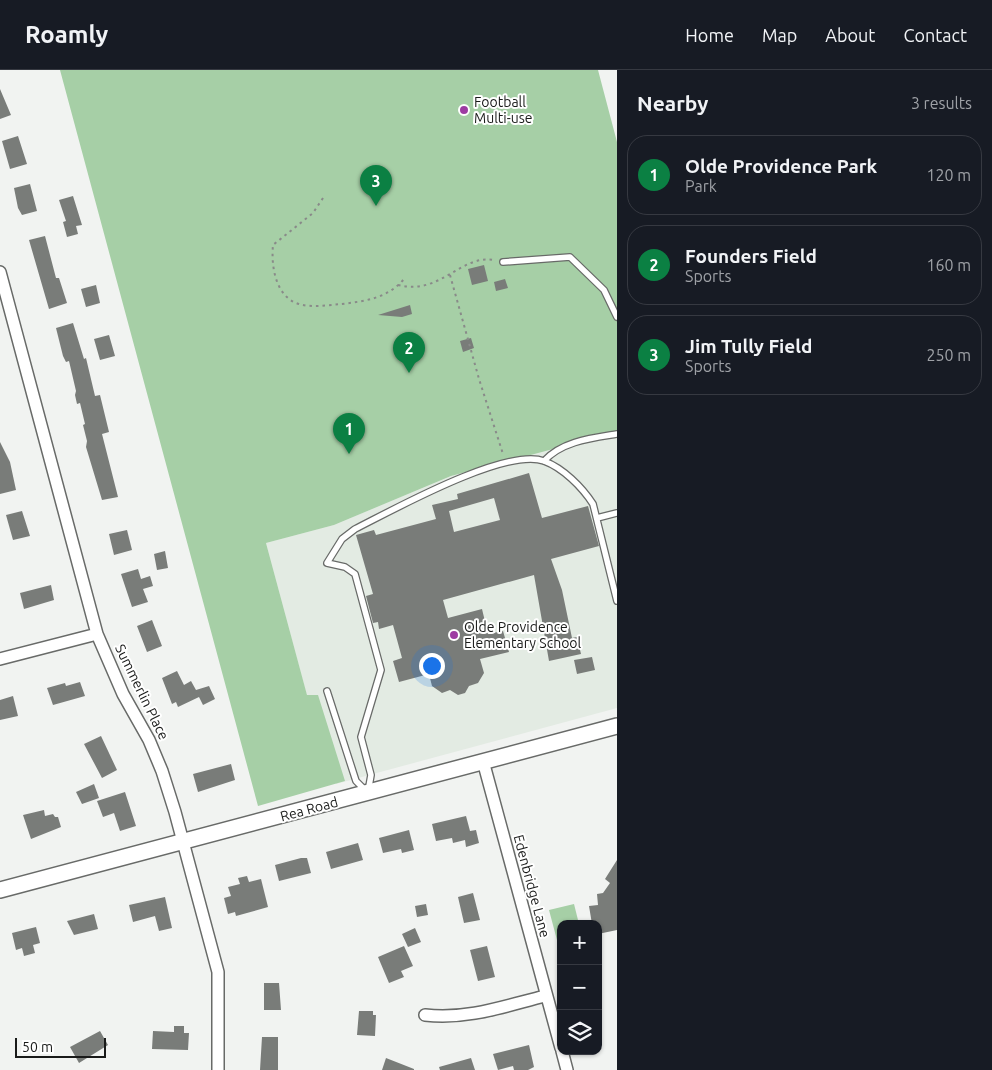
<!DOCTYPE html>
<meta charset="utf-8">
<style>
:root{--surface:#171b24;--page:#242831;--text:#f1f3f6;--muted:#9ea1a6;--line:#363941;--accent:#0b8043}
body{margin:0;font-family:Ubuntu,sans-serif;background:var(--page);color:var(--text)}
.controls{position:absolute;right:15px;bottom:15px;display:grid;overflow:hidden;border-radius:10px;box-shadow:0 1px 4px #0004}
.controls button{width:45px;height:45px;display:grid;place-items:center;padding:0;border:0;border-bottom:1px solid var(--line);background:var(--surface);color:var(--text);font:25px sans-serif}
.scale{position:absolute;left:15px;bottom:12px;width:91px;box-sizing:border-box;padding-left:5px;border:2px solid #191a19;border-top:0;font-size:14px;line-height:18px;white-space:nowrap;color:#191a19;-webkit-text-stroke:4px #fff;paint-order:stroke}
.you{position:absolute;left:431px;top:595px;width:18px;height:18px;margin:-12px;border:4px solid #fff;border-radius:50%;background:#1a73e8;box-shadow:0 0 0 8px #1a73e833}
.badge{display:grid;place-items:center;width:32px;height:32px;border-radius:50%;background:var(--accent);color:#fff;font-size:16px;font-weight:700}
.pin{position:absolute;translate:-50% -41px;filter:drop-shadow(0 1px 2px #0008)}
.pin::after{content:'';position:absolute;top:26px;width:18px;height:15px;background:inherit;clip-path:polygon(0 0,100% 0,50% 100%)}
.list{margin:0;padding:0;list-style:none}
h2{display:flex;justify-content:space-between;align-items:center;height:65px;margin:0;padding:0 20px;font-size:21px}
h2 small{font-size:16px;font-weight:400;color:var(--muted)}
.list li{display:grid;grid-template-columns:32px 1fr auto;gap:15px;align-items:center;box-sizing:border-box;height:80px;margin:0 10px 10px;padding:0 10px;border:1px solid var(--line);border-radius:20px}
.list b{display:block;font-size:19px;white-space:nowrap}
.list p{margin:0;font-size:16px;white-space:nowrap;color:var(--muted)}
.list em{font-size:16px;font-style:normal;color:var(--muted)}
.icon{flex:none;width:28px;height:28px;fill:none;stroke:currentColor;stroke-width:2;stroke-linecap:round;stroke-linejoin:round}
.map{position:relative;flex:none;width:617px;height:1000px;overflow:hidden}
header{display:flex;align-items:center;gap:30px;box-sizing:border-box;height:70px;padding:0 25px;background:var(--surface);border-bottom:1px solid var(--line)}
header strong{font-size:24px}
nav{display:flex;gap:28px;margin-inline-start:auto;font-size:18px}
main{display:flex}
aside{flex:1;background:var(--surface)}
.map>svg:first-child{display:block}
.built{fill:#e3ebe3}
.green{fill:#a6cfa6}
.building{fill:#797c79;fill-rule:evenodd}
.lines{fill:none;stroke-linecap:round;stroke-linejoin:round}
.service-casing{stroke:#686a68;stroke-width:8}
.minor-casing{stroke:#686a68;stroke-width:14}
.secondary-casing{stroke:#686a68;stroke-width:18}
.path{stroke:#898a89;stroke-width:2;stroke-dasharray:2.5 4;stroke-linecap:butt}
.service{stroke:#fff;stroke-width:5.5}
.minor{stroke:#fff;stroke-width:11}
.secondary{stroke:#fff;stroke-width:15}
.poi-dot{fill:#9d3ba2;stroke:#fff;stroke-width:2}
.labels{text-anchor:middle;dominant-baseline:central;stroke-width:4;stroke-linejoin:round;paint-order:stroke}
.poi-label{font-size:14px;fill:#191a19;stroke:#fff;text-anchor:start}
.street-label{font-size:14px;fill:#191a19;stroke:#fff}
</style>
<header>
<strong>Roamly</strong>
<nav><a>Home</a><a>Map</a><a>About</a><a>Contact</a></nav>
</header>
<main>
<div class="map">
<svg width="617" height="1000" viewBox="0 0 617 1000">
<rect width="100%" height="100%" fill="#f1f3f1"/>
<path class="built" d="M 617,359 L 617,638 L 336,714 L 306,622 L 266,473 L 334,455 L 451,406 Z"/>
<path class="green" d="M 60,0 L 598,0 L 617,72 L 617,362 L 451,406 L 334,455 L 266,473 L 307,625 L 318,625 L 345,711 L 258,736 Z
M 574,834 L 579,854 L 561,854 L 561,885 L 549,840 Z"/>
<path class="building" d="M 0,19 L 11,45 L 0,49 Z
M 18,66 L 27,94 L 10,99 L 2,71 Z
M 30,114 L 37,141 L 22,145 L 18,138 L 14,118 Z
M 73,126 L 82,155 L 76,156 L 78,164 L 67,167 L 63,152 L 66,151 L 59,130 Z
M 45,166 L 56,208 L 59,208 L 67,233 L 49,239 L 29,170 Z
M 484,195 L 488,211 L 472,215 L 468,199 Z
M 505,209 L 508,218 L 496,221 L 494,212 Z
M 96,215 L 100,233 L 86,237 L 81,219 Z
M 410,235 L 412,244 L 402,247 L 378,245 Z
M 73,253 L 84,289 L 86,288 L 95,326 L 100,325 L 109,362 L 102,364 L 118,427 L 102,430 L 86,377 L 87,371 L 83,355 L 85,354 L 80,333 L 77,334 L 75,325 L 76,321 L 69,291 L 66,292 L 63,286 L 56,258 Z
M 109,265 L 115,286 L 100,290 L 94,269 Z
M 471,268 L 474,278 L 463,282 L 460,271 Z
M 0,372 L 10,392 L 16,420 L 0,424 Z
M 529,403 L 542,448 L 588,436 L 599,476 L 551,489 L 562,520 L 572,568 L 577,567 L 581,584 L 549,591 L 534,505 L 443,530 L 448,548 L 482,539 L 488,564 L 503,561 L 509,582 L 480,589 L 484,603 L 478,613 L 469,616 L 465,623 L 458,625 L 450,620 L 442,623 L 432,616 L 429,604 L 399,612 L 393,591 L 402,588 L 393,555 L 379,559 L 378,552 L 373,553 L 366,526 L 373,524 L 356,465 L 374,460 L 376,465 L 436,449 L 432,435 L 458,429 L 457,424 ZM 494,428 L 500,450 L 454,462 L 449,441 Z
M 22,441 L 30,466 L 13,470 L 6,445 Z
M 127,460 L 132,480 L 114,485 L 109,464 Z
M 165,481 L 168,498 L 157,500 L 154,484 Z
M 138,499 L 141,509 L 150,506 L 153,516 L 143,519 L 148,532 L 132,537 L 121,504 Z
M 51,515 L 54,530 L 24,539 L 20,523 Z
M 152,550 L 162,576 L 147,582 L 137,556 Z
M 592,587 L 595,600 L 577,604 L 574,590 Z
M 177,601 L 184,615 L 191,611 L 196,620 L 209,616 L 215,629 L 203,635 L 199,627 L 178,637 L 176,632 L 172,634 L 162,608 Z
M 80,612 L 85,626 L 53,635 L 47,618 L 65,613 L 66,616 Z
M 13,626 L 18,646 L 0,650 L 0,630 Z
M 101,666 L 117,700 L 102,708 L 84,674 Z
M 231,694 L 235,710 L 198,722 L 193,704 Z
M 94,714 L 99,728 L 82,734 L 76,722 Z
M 125,722 L 136,756 L 120,761 L 114,743 L 103,747 L 97,731 Z
M 44,740 L 45,746 L 53,744 L 55,747 L 58,747 L 61,757 L 31,769 L 23,745 Z
M 466,746 L 470,761 L 476,760 L 479,773 L 466,777 L 465,770 L 453,773 L 452,768 L 436,771 L 432,754 Z
M 409,760 L 414,780 L 402,783 L 401,779 L 383,783 L 379,768 Z
M 358,773 L 363,790 L 331,799 L 326,782 Z
M 301,788 L 307,788 L 311,803 L 279,811 L 275,795 Z
M 617,790 L 617,860 L 598,864 L 598,854 L 592,854 L 589,836 L 598,835 L 597,824 L 603,823 L 610,813 L 605,809 Z
M 247,806 L 249,812 L 261,809 L 268,837 L 236,846 L 235,842 L 228,844 L 224,828 L 231,826 L 228,817 L 240,814 L 238,808 Z
M 473,823 L 480,850 L 464,853 L 458,827 Z
M 165,827 L 172,858 L 159,861 L 155,846 L 133,852 L 129,835 Z
M 426,834 L 428,845 L 417,847 L 415,836 Z
M 94,844 L 98,859 L 74,865 L 67,851 Z
M 36,857 L 40,873 L 33,875 L 35,883 L 24,886 L 22,878 L 16,880 L 12,863 Z
M 415,858 L 421,872 L 408,877 L 402,864 Z
M 404,876 L 413,896 L 401,901 L 404,907 L 389,913 L 378,887 Z
M 487,876 L 495,907 L 478,911 L 470,880 Z
M 264,913 L 279,913 L 281,940 L 264,940 Z
M 359,941 L 373,941 L 373,945 L 376,945 L 375,966 L 357,965 Z
M 174,956 L 184,956 L 184,963 L 189,963 L 188,980 L 152,979 L 153,961 L 174,962 Z
M 100,961 L 108,975 L 79,993 L 70,977 Z
M 262,967 L 278,967 L 278,1000 L 260,1000 Z
M 529,975 L 534,997 L 528,1000 L 514,1000 L 513,996 L 498,1000 L 493,984 Z
M 386,988 L 414,999 L 414,1000 L 382,1000 Z
M 471,988 L 475,1000 L 440,1000 L 439,997 Z"/>
<g class="lines">
<defs>
<path id="service" d="M 503,192 L 570,187 L 604,220 L 617,247
M 544,391 C 562,371 592,368 617,364
M 597,448 L 617,443
M 327,621 L 356,711 L 365,720
M 368,722 L 371,705 L 361,667 L 381,600 L 355,504 L 345,497 L 327,493 L 342,469 L 355,459 C 393,440 506,377 544,391 C 563,398 582,417 593,434 L 617,531"/>
<path id="minor" d="M 0,202 L 97,564 L 123,624 L 149,670 L 162,701 L 175,742 L 218,902 L 218,1000
M 0,589 L 97,564
M 483,691 L 561,978
M 425,945 C 467,950 505,936 545,926
M 562,981 L 567,1000"/>
<path id="secondary" d="M 0,820 L 617,656"/>
</defs>
<use href="#service" class="service-casing"/>
<use href="#minor" class="minor-casing"/>
<use href="#secondary" class="secondary-casing"/>
<path class="path" d="M 323,128 L 313,143 L 273,175 C 271,195 275,227 299,234 C 312,238 328,235 342,234 C 366,231 388,228 404,209
M 450,205 L 479,309 L 503,384
M 398,215 C 440,226 461,184 494,190"/>
<use href="#service" class="service"/>
<use href="#minor" class="minor"/>
<use href="#secondary" class="secondary"/>
</g>
<g class="poi-dot">
<circle cx="464" cy="40" r="5"/>
<circle cx="454" cy="565" r="5"/>
</g>
<g class="labels">
<g class="poi-label">
<text x="474" y="32">Football<tspan x="474" dy="16">Multi-use</tspan></text>
<text x="464" y="557">Olde Providence<tspan x="464" dy="16">Elementary School</tspan></text>
</g>
<g class="street-label">
<text transform="translate(142 622) rotate(64)">Summerlin Place</text>
<text transform="translate(309 739) rotate(-15)">Rea Road</text>
<text transform="translate(532 816) rotate(75)">Edenbridge Lane</text>
</g>
</g>
</svg>
<div class="controls">
<button>+</button>
<button>−</button>
<button><svg class="icon" aria-label="layers" viewBox="0 0 24 24"><path d="M12 4l9 5-9 5-9-5zM3 14l9 5 9-5"/></svg></button>
</div>
<div class="scale">50 m</div>
<div class="you"></div>
<div class="pin badge" style="left:349px;top:384px">1</div>
<div class="pin badge" style="left:409px;top:303px">2</div>
<div class="pin badge" style="left:376px;top:136px">3</div>
</div>
<aside>
<h2>Nearby<small>3 results</small></h2>
<ul class="list">
<li><span class="badge">1</span><div><b>Olde Providence Park</b><p>Park</p></div><em>120 m</em></li>
<li><span class="badge">2</span><div><b>Founders Field</b><p>Sports</p></div><em>160 m</em></li>
<li><span class="badge">3</span><div><b>Jim Tully Field</b><p>Sports</p></div><em>250 m</em></li>
</ul>
</aside>
</main>
